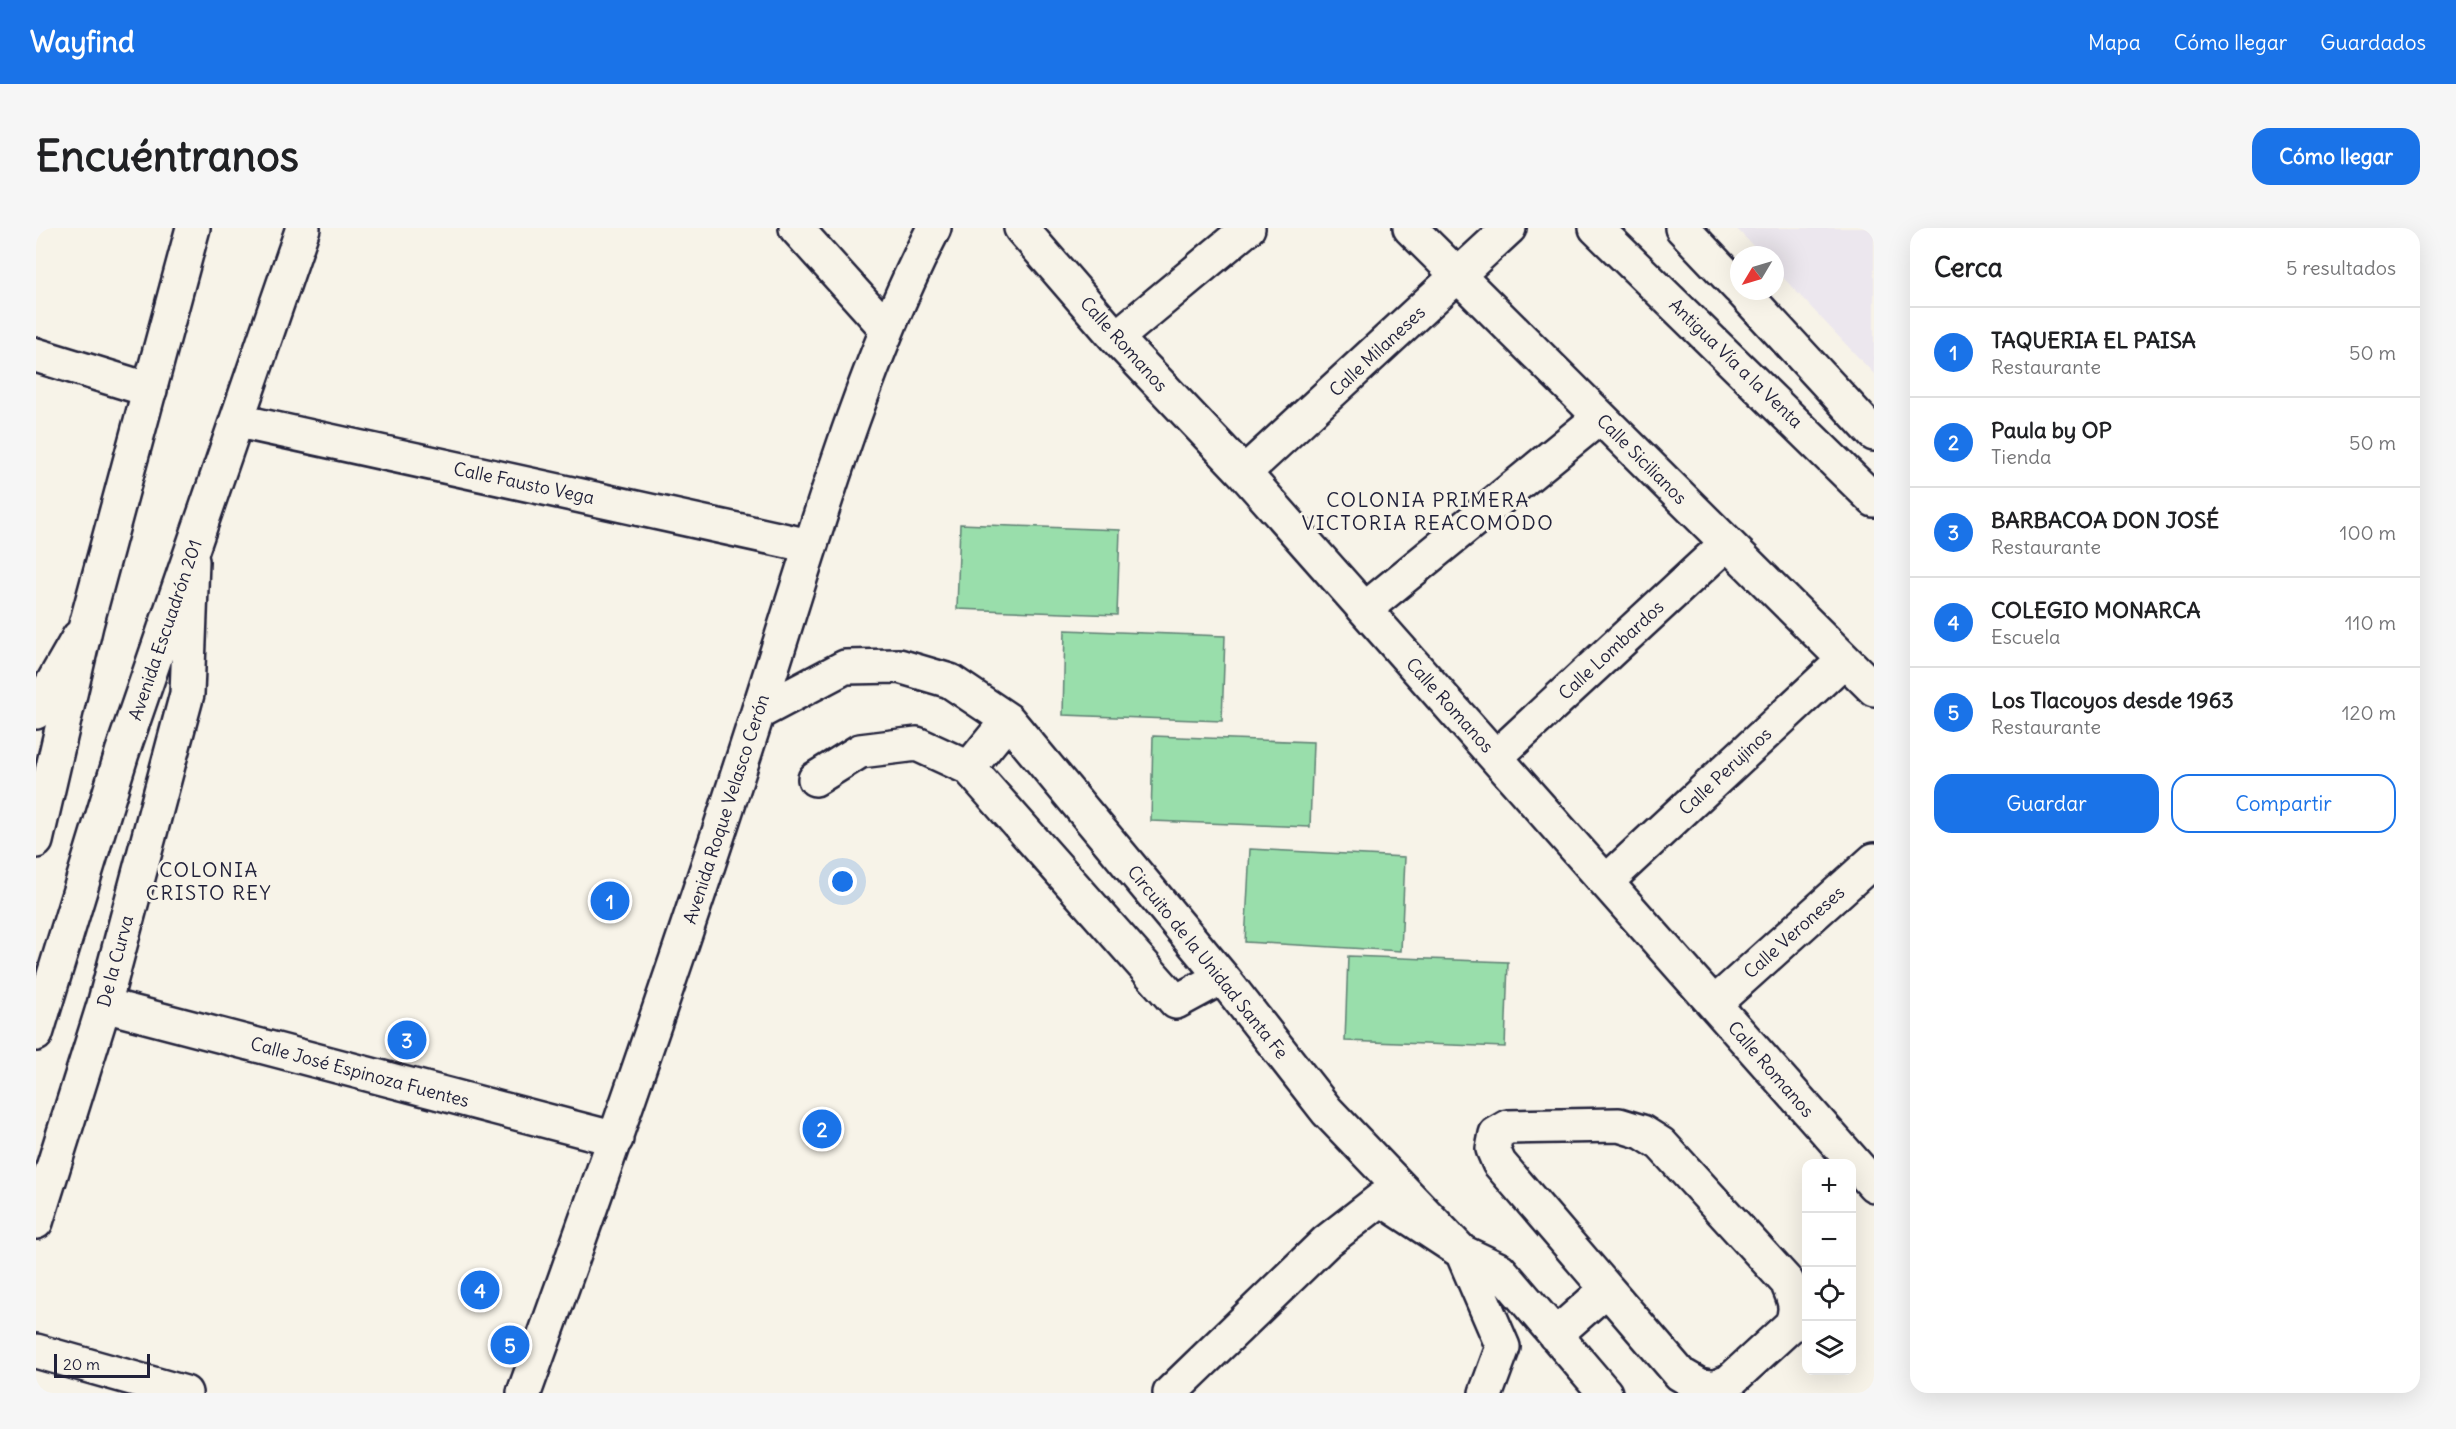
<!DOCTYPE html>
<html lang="es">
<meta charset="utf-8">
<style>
:root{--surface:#fff;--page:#f6f6f6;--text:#202124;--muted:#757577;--line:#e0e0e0;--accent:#1a73e8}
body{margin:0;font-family:Delius,sans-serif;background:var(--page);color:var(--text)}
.controls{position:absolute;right:18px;bottom:18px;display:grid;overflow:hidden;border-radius:12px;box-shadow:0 6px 24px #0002}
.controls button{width:54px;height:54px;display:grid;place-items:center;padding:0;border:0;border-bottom:2px solid var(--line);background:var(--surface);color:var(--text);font:30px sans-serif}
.compass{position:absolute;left:1694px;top:18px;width:54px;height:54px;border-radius:50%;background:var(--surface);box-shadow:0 6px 24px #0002;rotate:232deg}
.scale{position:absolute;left:18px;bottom:15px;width:96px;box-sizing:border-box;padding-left:6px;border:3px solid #22223b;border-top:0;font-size:16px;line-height:21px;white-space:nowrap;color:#22223b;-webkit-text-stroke:4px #f7f3e8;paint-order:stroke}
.you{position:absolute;left:807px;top:654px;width:21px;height:21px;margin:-15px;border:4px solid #fff;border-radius:50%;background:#1a73e8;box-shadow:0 0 0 9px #1a73e833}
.badge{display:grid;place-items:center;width:39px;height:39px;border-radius:50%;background:var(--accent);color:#fff;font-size:20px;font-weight:700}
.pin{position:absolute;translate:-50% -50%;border:3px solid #fff;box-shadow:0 2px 6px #0006}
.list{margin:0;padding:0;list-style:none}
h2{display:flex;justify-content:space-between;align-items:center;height:78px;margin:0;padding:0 24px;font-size:26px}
h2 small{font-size:20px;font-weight:400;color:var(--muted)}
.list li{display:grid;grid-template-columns:39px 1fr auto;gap:18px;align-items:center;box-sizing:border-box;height:90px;padding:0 24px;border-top:2px solid var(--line)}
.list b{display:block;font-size:22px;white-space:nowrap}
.list p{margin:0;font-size:20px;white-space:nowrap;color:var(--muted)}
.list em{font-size:20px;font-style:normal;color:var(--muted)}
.actions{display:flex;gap:12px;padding:18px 24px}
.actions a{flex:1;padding:14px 0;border:2px solid var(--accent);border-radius:18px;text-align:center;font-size:21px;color:var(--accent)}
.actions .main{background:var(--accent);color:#fff}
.icon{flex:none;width:33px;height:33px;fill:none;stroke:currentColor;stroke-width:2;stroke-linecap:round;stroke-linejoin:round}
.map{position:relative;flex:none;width:1838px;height:1165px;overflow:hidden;border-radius:18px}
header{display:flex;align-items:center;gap:36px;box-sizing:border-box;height:84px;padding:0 30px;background:var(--accent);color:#fff}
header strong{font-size:28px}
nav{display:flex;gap:33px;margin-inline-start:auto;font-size:21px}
.intro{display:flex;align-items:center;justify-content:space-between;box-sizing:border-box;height:144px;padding:0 36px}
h1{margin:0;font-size:42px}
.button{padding:15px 27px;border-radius:18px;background:var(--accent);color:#fff;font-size:21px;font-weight:700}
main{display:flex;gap:36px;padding:0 36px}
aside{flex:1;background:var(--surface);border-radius:18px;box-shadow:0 6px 24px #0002}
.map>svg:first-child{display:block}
.built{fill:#ece7ee}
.green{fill:#99deab;stroke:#5e8073;stroke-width:1.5}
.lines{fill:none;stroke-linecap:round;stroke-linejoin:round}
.minor-casing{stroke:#22223b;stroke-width:38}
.major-casing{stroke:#22223b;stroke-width:38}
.minor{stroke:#f7f3e8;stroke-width:33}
.major{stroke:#f7f3e8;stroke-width:33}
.labels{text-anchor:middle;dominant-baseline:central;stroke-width:6;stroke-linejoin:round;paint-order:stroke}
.street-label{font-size:18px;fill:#22223b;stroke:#f7f3e8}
.neighbourhood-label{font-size:20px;letter-spacing:1.5px;fill:#22223b;stroke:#f7f3e8}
</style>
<header>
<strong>Wayfind</strong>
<nav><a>Mapa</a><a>Cómo llegar</a><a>Guardados</a></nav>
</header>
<div class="intro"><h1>Encuéntranos</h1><a class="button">Cómo llegar</a></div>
<main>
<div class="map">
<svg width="1838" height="1165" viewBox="0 0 1838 1165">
<rect width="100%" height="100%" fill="#f7f3e8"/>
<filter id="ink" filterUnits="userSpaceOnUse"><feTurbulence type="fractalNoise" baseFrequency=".0167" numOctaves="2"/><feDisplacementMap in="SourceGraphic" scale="12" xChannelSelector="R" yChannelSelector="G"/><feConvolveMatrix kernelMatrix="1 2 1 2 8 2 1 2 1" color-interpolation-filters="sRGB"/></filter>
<g filter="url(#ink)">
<path class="built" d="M 1700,0 L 1838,0 L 1838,146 L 1739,41 L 1739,27 L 1726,27 Z"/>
<path class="green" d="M 924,296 L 1084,302 L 1081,387 L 921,381 Z
M 1029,402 L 1189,408 L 1186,493 L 1027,487 Z
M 1117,508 L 1277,514 L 1274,599 L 1115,593 Z
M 1214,621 L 1369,629 L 1365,723 L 1209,714 Z
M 1312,728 L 1472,734 L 1469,819 L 1309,813 Z"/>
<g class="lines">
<defs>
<path id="minor" d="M 760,0 L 851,101
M 985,0 L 1080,110 L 1208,245 L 1838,957
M 1374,0 L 1838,461
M 1560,0 L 1838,272
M 1646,0 L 1703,60
M 1706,63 L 1838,206
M 1080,110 L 1212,0
M 0,127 L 114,162
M 202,193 L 774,318
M 1208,245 L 1473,0
M 1329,381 L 1564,189
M 0,484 L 43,409
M 722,485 L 809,439 L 863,438 L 914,453 L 972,492 L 1186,749 L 1291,883 L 1426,1024 L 1464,1042 L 1569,1165
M 1460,529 L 1691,315
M 933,540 L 972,492
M 779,551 L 824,523 L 881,516 L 933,540 L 1140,774 L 1186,749
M 1570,654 L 1808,432
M 1678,776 L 1838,632
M 68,777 L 580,911
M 0,994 L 68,777 L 151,466 L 156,333
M 1519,1107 L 1571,1061 L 1644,1146 L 1663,1157 L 1678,1160 L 1694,1153 L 1755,1097 C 1763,1081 1758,1070 1751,1054 L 1625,916 L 1606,904 L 1583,897 L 1472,899 L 1460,906 L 1457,921 L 1463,935 L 1571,1061
M 0,1123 L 149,1165
M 488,1165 C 570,939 649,712 722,484 C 774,323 821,150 898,0
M 1134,1165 L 1290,1014 L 1345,971 L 1426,1024 L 1467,1119 L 1450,1165"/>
<path id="major" d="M 0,613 L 50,397 L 157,0
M 0,806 L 86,525 L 267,0"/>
</defs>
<use href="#minor" class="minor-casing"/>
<use href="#major" class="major-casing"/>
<use href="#minor" class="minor"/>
<use href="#major" class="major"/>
</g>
</g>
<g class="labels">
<g class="street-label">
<text transform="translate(1088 116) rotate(48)">Calle Romanos</text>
<text transform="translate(1341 123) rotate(-43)">Calle Milaneses</text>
<text transform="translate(1700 135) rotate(44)">Antigua Vía a la Venta</text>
<text transform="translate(1606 231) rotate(45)">Calle Sicilianos</text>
<text transform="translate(488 255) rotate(12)">Calle Fausto Vega</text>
<text transform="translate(129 402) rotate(-71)">Avenida Escuadrón 201</text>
<text transform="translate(1575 422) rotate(-43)">Calle Lombardos</text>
<text transform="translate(1414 477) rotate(48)">Calle Romanos</text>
<text transform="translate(1689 543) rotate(-43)">Calle Perujinos</text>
<text transform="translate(690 581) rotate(-72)">Avenida Roque Velasco Cerón</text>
<text transform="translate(1758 704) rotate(-42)">Calle Veroneses</text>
<text transform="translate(79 733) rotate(-75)">De la Curva</text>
<text transform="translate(1172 734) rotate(51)">Circuito de la Unidad Santa Fe</text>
<text transform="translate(1735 841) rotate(49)">Calle Romanos</text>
<text transform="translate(324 844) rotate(15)">Calle José Espinoza Fuentes</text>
</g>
<g class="neighbourhood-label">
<text x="1392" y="271">COLONIA PRIMERA<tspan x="1392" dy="23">VICTORIA REACOMODO</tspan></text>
<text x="173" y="641">COLONIA<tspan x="173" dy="23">CRISTO REY</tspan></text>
</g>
</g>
</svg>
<div class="controls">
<button>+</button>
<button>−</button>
<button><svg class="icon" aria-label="locate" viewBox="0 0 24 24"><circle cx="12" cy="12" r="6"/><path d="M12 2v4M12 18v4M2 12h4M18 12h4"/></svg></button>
<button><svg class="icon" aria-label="layers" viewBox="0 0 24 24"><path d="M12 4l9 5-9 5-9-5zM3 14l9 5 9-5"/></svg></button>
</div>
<svg class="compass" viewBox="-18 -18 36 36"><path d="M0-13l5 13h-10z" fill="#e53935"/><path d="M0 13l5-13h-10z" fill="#757577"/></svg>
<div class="scale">20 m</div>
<div class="you"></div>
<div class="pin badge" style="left:574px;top:673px">1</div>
<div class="pin badge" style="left:786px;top:901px">2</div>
<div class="pin badge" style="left:371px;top:812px">3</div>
<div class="pin badge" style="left:444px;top:1062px">4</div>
<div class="pin badge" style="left:474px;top:1117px">5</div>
</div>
<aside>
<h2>Cerca<small>5 resultados</small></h2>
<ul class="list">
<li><span class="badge">1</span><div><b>TAQUERIA EL PAISA</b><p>Restaurante</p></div><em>50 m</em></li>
<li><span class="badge">2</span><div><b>Paula by OP</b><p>Tienda</p></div><em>50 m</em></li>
<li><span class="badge">3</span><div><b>BARBACOA DON JOSÉ</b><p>Restaurante</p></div><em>100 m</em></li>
<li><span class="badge">4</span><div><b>COLEGIO MONARCA</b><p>Escuela</p></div><em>110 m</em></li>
<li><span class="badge">5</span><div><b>Los Tlacoyos desde 1963</b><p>Restaurante</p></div><em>120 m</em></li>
</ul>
<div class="actions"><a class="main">Guardar</a><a>Compartir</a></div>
</aside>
</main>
